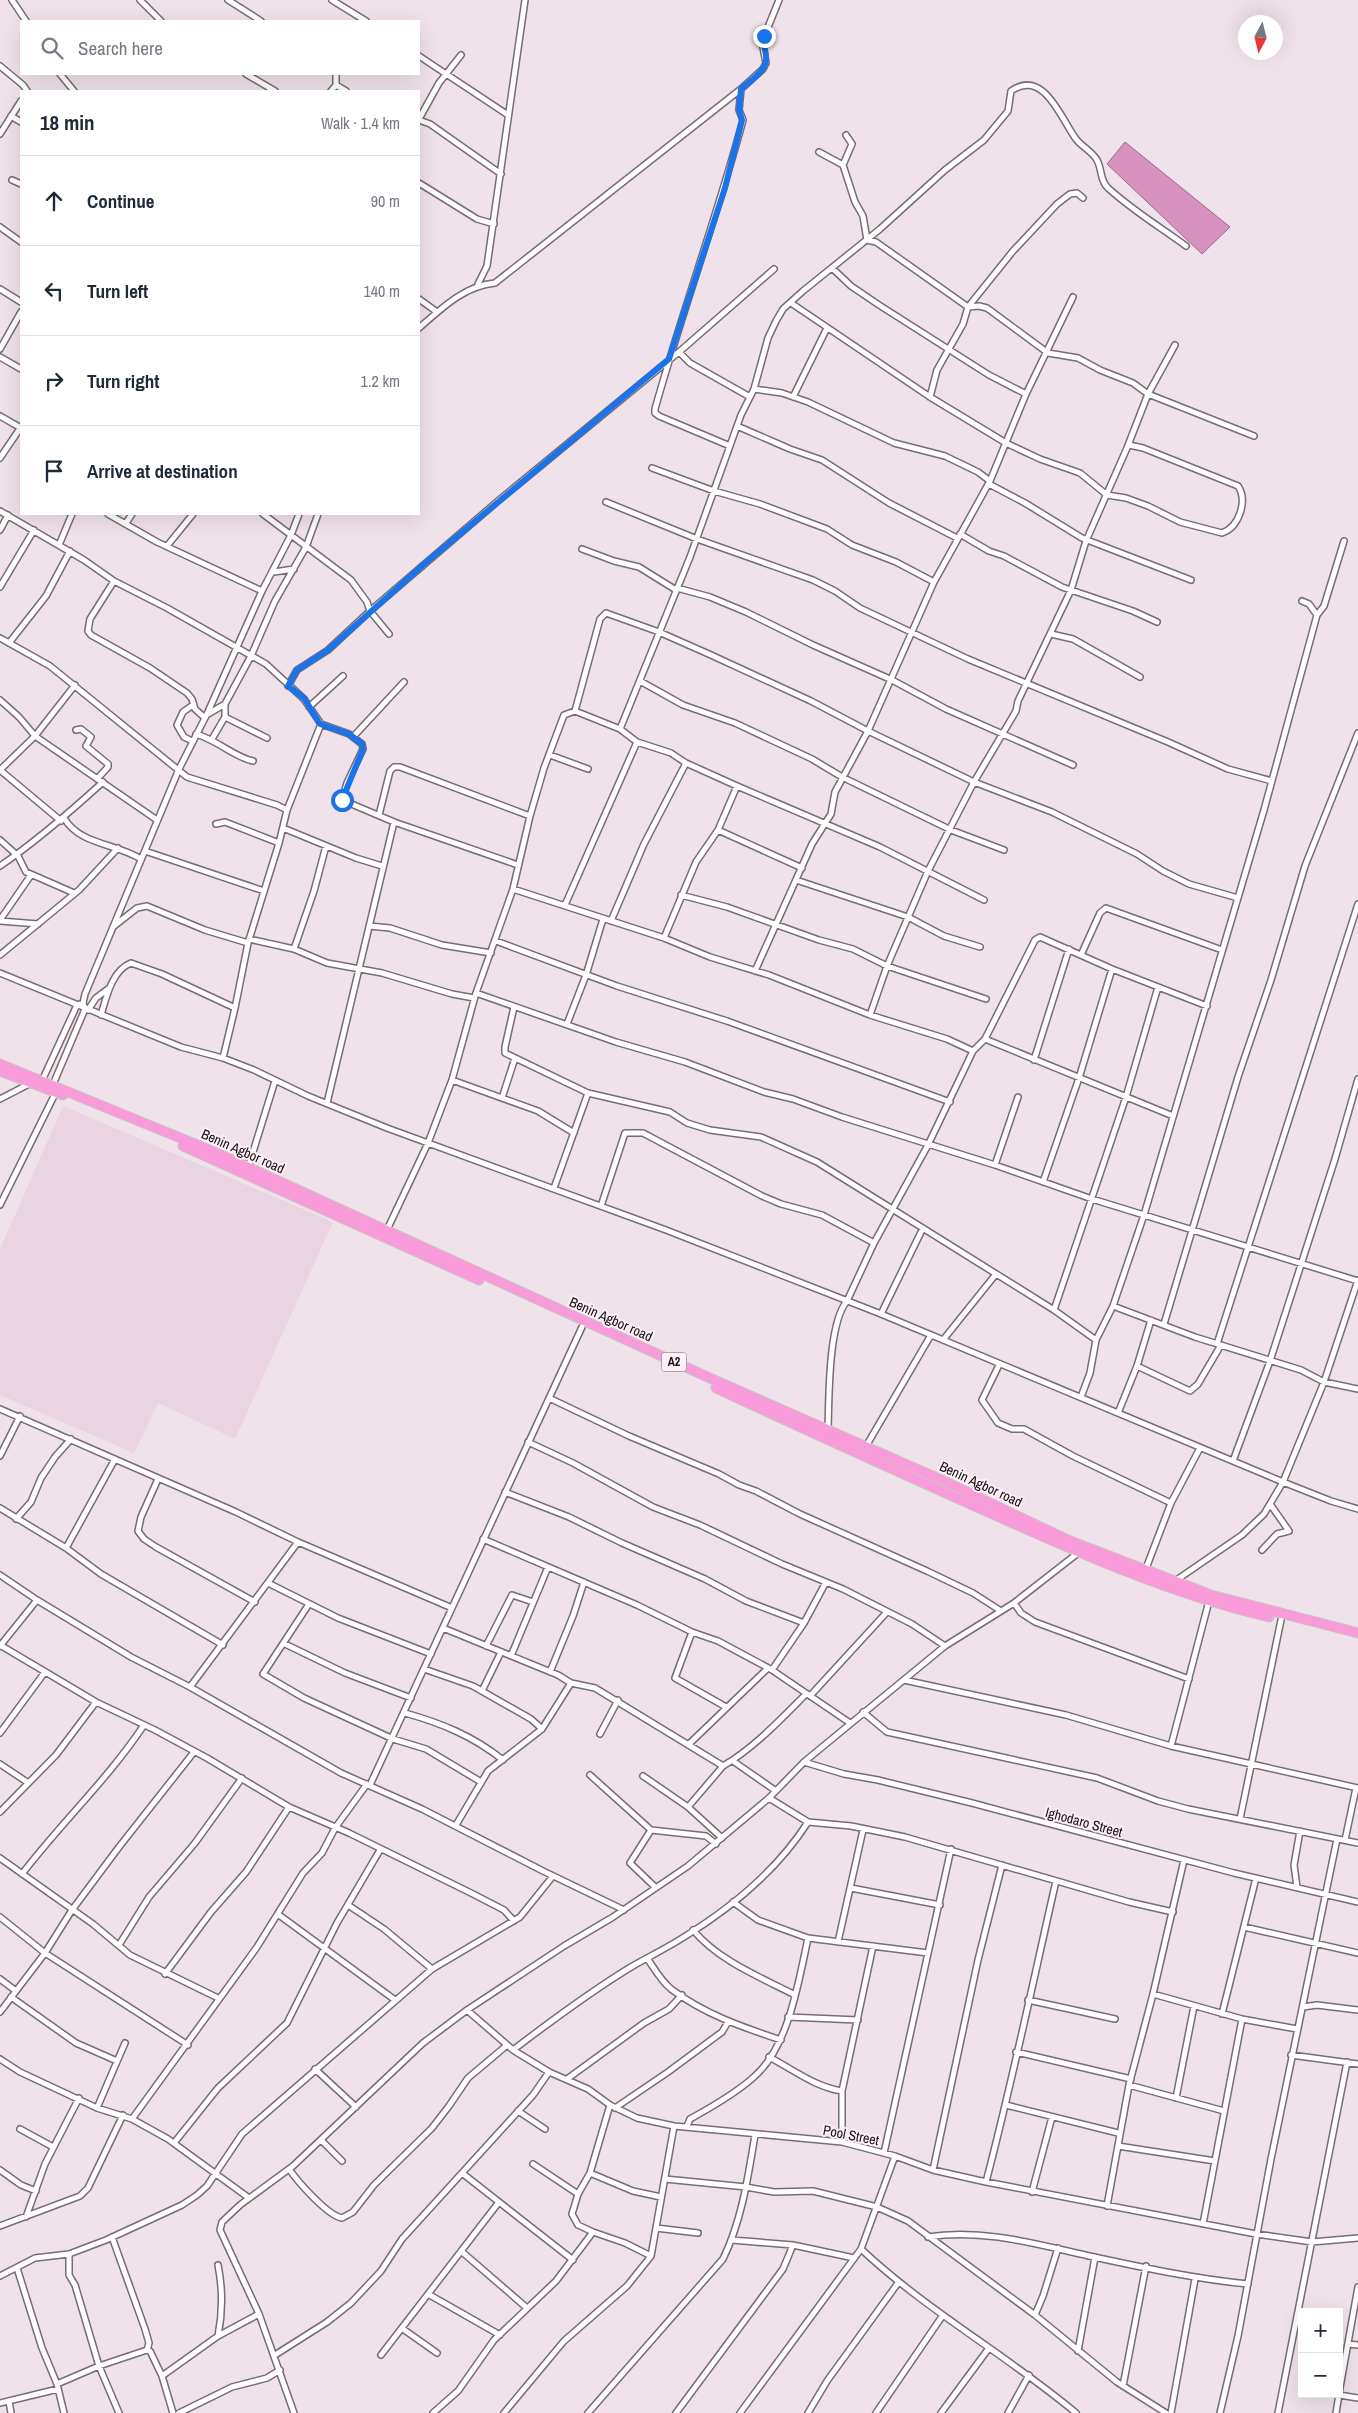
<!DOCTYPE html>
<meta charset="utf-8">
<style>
:root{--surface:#fff;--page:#f6f6f7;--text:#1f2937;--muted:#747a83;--line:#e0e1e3}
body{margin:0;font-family:"Archivo Narrow",sans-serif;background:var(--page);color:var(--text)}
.controls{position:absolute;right:15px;bottom:15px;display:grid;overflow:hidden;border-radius:0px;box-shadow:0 5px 20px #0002}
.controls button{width:45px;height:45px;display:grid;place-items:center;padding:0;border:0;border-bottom:1px solid var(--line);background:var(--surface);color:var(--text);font:25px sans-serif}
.compass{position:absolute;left:1238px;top:15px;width:45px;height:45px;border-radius:50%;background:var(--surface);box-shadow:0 5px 20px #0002;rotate:187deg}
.stop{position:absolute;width:15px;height:15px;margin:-11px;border:4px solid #1a73e8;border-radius:50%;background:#fff}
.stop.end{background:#1a73e8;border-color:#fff;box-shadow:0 1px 5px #0008}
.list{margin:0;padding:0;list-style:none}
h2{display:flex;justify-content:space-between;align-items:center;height:65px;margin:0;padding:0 20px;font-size:21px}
h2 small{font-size:16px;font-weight:400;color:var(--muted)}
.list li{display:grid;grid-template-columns:32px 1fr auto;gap:15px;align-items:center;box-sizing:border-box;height:90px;padding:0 20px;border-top:1px solid var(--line)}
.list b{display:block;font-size:19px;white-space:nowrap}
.list em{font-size:16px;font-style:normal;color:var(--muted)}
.icon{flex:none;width:28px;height:28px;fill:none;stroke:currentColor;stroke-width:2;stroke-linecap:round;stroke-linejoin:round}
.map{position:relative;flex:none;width:1358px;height:2413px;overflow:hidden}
.search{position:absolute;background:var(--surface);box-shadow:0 5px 20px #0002;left:20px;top:20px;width:400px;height:55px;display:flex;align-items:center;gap:12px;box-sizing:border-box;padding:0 18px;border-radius:0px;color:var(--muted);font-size:19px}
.panel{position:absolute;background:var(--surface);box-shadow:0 5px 20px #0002;left:20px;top:90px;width:400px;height:425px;border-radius:0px}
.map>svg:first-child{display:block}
.built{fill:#ead4e1}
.water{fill:#d792bf;stroke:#9c6b8b}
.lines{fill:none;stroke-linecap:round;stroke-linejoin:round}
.street-casing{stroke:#786b73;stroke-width:8}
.highway-casing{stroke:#c7c6c6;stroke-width:11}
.street{stroke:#fff;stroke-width:5}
.highway{stroke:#f99bd9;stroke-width:9}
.route{stroke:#1a73e8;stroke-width:6}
.labels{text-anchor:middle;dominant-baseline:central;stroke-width:4;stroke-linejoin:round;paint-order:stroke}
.shield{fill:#feeff8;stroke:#5a5357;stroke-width:1}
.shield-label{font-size:12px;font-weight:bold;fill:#141012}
.street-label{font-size:14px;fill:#141012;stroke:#feeff8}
</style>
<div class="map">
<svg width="1358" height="2413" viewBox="0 0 1358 2413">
<rect width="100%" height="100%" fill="#f0e2eb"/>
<path class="built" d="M 63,1106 L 333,1222 L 235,1439 L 158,1403 L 134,1453 L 0,1395 L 0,1249 Z"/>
<path class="water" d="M 1125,142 L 1230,227 L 1202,254 L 1107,164 Z"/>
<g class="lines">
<defs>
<path id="street" d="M 12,0 L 26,21
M 140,0 L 161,21
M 228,0 L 261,21
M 332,0 L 366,21
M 419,56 L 508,115
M 0,66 L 23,85 L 27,91
M 60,74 L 74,91
M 246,74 L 275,91
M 336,85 L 346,91
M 331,91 L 336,85 L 336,74
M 11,116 L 21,122
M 419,119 L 439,83 L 461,55
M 419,120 L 430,124 L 501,174
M 0,134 L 21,101
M 846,135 L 852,144 L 843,165 L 855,202 L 863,216 L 867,240
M 819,152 L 843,165
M 12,180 L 21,184
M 419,183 L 477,219 L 494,224
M 0,227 L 21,242
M 867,240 L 876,242 L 968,307 L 979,306 L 987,308 L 1048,353 L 1078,358 L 1100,370 L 1133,383 L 1148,394 L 1254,436
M 832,268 L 851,286 L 879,305 L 989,375 L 1026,394
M 478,284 L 487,266 L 525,0
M 0,289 L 21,302
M 419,299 L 437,312
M 791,303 L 930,397 L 1006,443 L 1040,459 L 1080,473 L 1107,495 L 1126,498 L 1148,506 L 1180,522 L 1222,533 C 1239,527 1248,501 1238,486 L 1143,448 L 1129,445
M 419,328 C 442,308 464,286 495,283 L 741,89 L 763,69 L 766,63 L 762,42 L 779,0
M 0,349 L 21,312
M 679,352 L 774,269
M 0,357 L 21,369
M 754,389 L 782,393 L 808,402 L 894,443 L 945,456 L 978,472 L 990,481
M 793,397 L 827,328
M 930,397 L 937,370 L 963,324 L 968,307 L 1013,251 L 1057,204 L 1070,194 L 1077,193 L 1083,198
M 0,416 L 21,428
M 737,426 L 790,449 L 822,460 L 889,503 L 957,538
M 730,446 L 659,416 L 655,413 L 655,409 C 682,312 717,217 743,120 L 739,110 L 741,89
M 0,458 L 21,427
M 652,468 L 714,491 L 760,504 L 827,529 L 852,545 L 896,562 L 934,582
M 989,484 L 1025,503 L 1082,538 L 1191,580
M 606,502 L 697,539 L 813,580 L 835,591 L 860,608 L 968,659 L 1168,742 L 1228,769 L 1272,781
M 0,511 L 84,560 L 114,581 L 167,608 L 266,664 L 304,699 L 321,724 L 349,734 L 362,744 L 363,749 L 347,783 L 342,800 L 394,822 L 518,865
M 108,514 L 157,542 L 262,591
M 263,514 L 351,580 L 367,602 L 370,611 L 498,501 L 679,352 L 690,363 L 750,397
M 126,523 L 132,514
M 0,530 L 8,515
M 960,534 L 989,551 L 1004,556 L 1062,587 L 1133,611 L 1157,622
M 59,545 L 72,514
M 167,546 L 193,514
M 582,549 L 614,561 L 639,567 L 676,590
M 274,572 L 294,569
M 114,581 L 90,619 L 88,631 L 91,635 L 150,668 L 187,693 L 192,699 L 195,709 L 205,718
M 0,587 L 34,530
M 677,588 L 710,597 L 746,612 L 813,645 L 892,680 L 946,709 L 1073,765
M 1302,601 L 1309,604 L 1317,615
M 1051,634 L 1073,639 L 1140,677
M 0,638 L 50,666 L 187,777 L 277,805 L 287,810
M 9,643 L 46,596 L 70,551
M 640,681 L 683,705 L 735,723 L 812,759 L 842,777 L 951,830 L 1004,850
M 288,686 L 297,670 L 328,650 L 370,611 L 389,634
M 0,700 L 19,717 L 35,736 L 157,820
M 309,707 L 343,676
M 575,711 L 600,619 L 606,613 L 659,632 L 711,655 L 811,701 L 868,731 L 974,782 L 1052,812 L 1137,854 L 1163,871 L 1189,884 L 1238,898
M 208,714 L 225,704
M 225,717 L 267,738
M 620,729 L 690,557 L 741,415 L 754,389 L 768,338 L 776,321 L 783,309 L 803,291 L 880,229 L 945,170 L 984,140 L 1008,111 L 1011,91 C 1044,68 1061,119 1076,139 C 1082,147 1092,151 1097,160 C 1102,169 1100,181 1108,188 C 1132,210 1160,227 1186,246
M 76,730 L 81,729 L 91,737 L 86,746 L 108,764 L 108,767 L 97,779
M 196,734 C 219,741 234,757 253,761
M 353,737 L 404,682
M 212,739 L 225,717 L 225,704 L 251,656 L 275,601 L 306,547 L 318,514
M 192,741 L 184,737 L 177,725 L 183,712 L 193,705
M 550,755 L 588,769
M 0,770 L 35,736 L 75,685
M 0,770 L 61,821
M 379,815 L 390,771 L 394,767 L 400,767 L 530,816
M 64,818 C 80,845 115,843 141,859
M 216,824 L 225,822 L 279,843
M 283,828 L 356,858 L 382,866
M 718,830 L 802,868
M 0,840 L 18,856 L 26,872 L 74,893
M 145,851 L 264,891
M 0,866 C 37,841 70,812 103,782
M 796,880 L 908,917 L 944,936 L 980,947
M 513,889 L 664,938 L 710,957 L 769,975 L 870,1015 L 947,1039 L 973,1051
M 681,895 L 727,907 L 819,940 L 853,949 L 887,966 L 986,999
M 565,905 L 637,742
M 0,920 L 31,875
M 0,921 L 38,924
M 611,921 L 644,844 L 686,763
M 114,926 L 137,908 L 147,906 L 205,930 L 248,943
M 369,926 L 390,928 L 442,945 L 491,953
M 664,938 L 696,862 L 718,830 L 737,786
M 249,939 L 294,949 L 327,963 L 382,973 L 452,994 L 474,998
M 496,941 L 617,986 L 727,1021 L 950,1102
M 294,949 L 314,891 L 326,846
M 0,955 L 79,890 L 118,848
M 1081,955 L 1100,913 L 1106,908 L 1222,950
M 755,971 L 812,844 L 831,814 L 835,792 L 868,731 L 934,582 L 990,481 L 1026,394 L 1073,297
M 0,973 L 181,1047 L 223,1058 L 254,1070 L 308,1096 L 387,1128 L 666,1230 L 881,1314 L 1283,1482 L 1331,1501 L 1358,1509
M 476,993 L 616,1042 L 685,1062 L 764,1092 L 793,1099 L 842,1117 L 995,1165 L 1092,1199 L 1358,1281
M 514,1007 L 505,1047 L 505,1053 L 588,1093 L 670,1112 L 687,1123 L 710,1130 L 761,1137 L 817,1162 L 1054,1310 L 1096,1340
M 88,1010 L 96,998 L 108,989
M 101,1015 C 106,998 112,970 131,963 L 162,974 L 235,1008
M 870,1015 L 887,966 L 928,871 L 974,782 L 1016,711 L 1018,701 L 1071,590 L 1086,541 L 1127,448 L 1148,394 L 1175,345
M 567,1024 L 586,975 L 603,919
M 985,1039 L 1173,1116
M 223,1058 L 235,1008 L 248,943 L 279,843 L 287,810 L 321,724
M 1034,1060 L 1069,949
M 452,1080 L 538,1111 L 574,1133
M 41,1083 L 77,1005 L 80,1004
M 52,1087 L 85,1009 L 83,1003 L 85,994 L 179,769 L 207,714 L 262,591 L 291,535 L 299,514
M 502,1098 L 515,1058
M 0,1099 L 31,1083
M 327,1103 L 394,822
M 995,1165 L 1018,1097
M 248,1168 L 275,1081
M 1043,1182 L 1079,1078 L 1112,969
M 554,1188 L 588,1093
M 0,1205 L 56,1092
M 601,1206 L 625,1133 L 643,1133 L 762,1196 L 781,1204 L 822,1215 L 874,1243
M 386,1232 L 428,1143 L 452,1080 L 476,993 L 513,889 L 530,816 L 544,768 L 564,715 L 575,711 L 620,729 L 637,742 L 671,753 L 686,763 L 737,786 L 880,847 L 984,900
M 1113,1306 L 1195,1337 L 1301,1370 L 1324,1382 L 1358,1389
M 1054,1310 L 1126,1097 L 1158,987
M 881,1314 L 923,1228
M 1164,1324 L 1238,1077 L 1271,980 L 1305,866 L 1358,733
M 943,1340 L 996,1274
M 1217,1344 L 1358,904
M 999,1365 L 982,1400 L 998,1423 L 1012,1429 L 1024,1429 L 1073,1456 L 1171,1503
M 1137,1366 L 1190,1391 L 1198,1384 L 1221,1345
M 1081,1397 L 1090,1373 L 1096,1340 L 1113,1306 L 1144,1215 L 1264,810 L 1317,615 L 1324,606 L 1344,541
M 549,1398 L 629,1436 L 719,1474 L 739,1485 L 756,1491 L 800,1514 L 927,1571 L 973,1593 L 1001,1611
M 0,1409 L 236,1512 L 298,1542 L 452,1608
M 1118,1413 L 1137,1366 L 1151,1320
M 828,1430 C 829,1400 828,1323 847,1301 L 874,1243 L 928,1145 L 973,1051 L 985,1039 L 1035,940 L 1040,937 L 1112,969 L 1207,1006
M 528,1442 L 573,1463 L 653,1507 L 700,1525 L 782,1564 L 843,1589 L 912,1624 L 945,1646
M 865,1448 L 931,1335
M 0,1456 L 20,1416
M 1233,1461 L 1270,1361 L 1335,1159 L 1358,1079
M 158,1479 L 141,1517 L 138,1531 L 144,1539 L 156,1547 L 255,1602
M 505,1492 L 569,1517 L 622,1543 L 705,1579 L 746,1601 L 804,1623
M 0,1508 L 66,1548 L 101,1574 L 223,1645
M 16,1519 L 31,1502 L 41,1478 L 55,1457 L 71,1439
M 483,1539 L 637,1605 L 692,1632 L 718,1641 L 772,1670 L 850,1723
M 66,1548 L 115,1459
M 1262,1550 L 1277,1534 L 1289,1531 L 1270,1504
M 1145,1571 L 1171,1503 L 1200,1448
M 0,1575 L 37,1600 L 131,1657 L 190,1687 L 341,1773 L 422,1809 L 543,1871 L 624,1910
M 1175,1581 L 1242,1535 L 1264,1514 L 1283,1482 L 1324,1382 L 1358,1280
M 268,1583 L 338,1618 L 431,1654
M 1014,1603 L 1021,1613 L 1035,1622 L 1189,1679
M 309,1604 L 263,1674 L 304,1698 L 393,1739 L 426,1749 L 481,1782
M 443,1628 L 558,1675 L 571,1683 L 595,1688 L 723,1766 C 754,1748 781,1719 806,1694
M 692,1632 L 675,1678 L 726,1707
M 285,1644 L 345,1673 L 411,1698
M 0,1645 L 96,1702 L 155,1730 L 207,1758 L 289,1807 L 349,1833 L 471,1893 L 504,1910 L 514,1921
M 0,1646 L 37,1600
M 486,1646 L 512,1595 L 533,1602
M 511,1656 L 548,1567
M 424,1669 L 473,1686 L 531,1719 L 542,1729
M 772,1670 L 804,1623 L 826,1582
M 550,1672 L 573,1616 L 584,1582
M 904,1680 L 1066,1715 L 1171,1746 L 1358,1788
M 190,1687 L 298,1542
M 482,1691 L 501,1652
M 810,1696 L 887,1612
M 863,1712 L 887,1732 L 901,1735 L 1097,1778 L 1158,1801 L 1188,1809 L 1358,1843
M 405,1713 C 441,1723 473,1736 503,1760
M 0,1733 L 45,1672
M 600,1734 L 618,1700
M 688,1745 L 768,1668
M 1171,1746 L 1209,1601
M 733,1761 L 776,1791
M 804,1762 L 844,1774 L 878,1780 L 972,1803 L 1234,1873 L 1358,1902
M 0,1764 L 27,1782
M 590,1775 L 651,1830 L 706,1836 L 716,1844
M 643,1776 L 688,1807 L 722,1838
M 370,1785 L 582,1327
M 769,1798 L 808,1822 L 851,1826 L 905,1837 L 1129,1902 L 1173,1912
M 688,1807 L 723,1766
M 0,1812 L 56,1755 L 96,1702
M 1240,1819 L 1281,1620
M 456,1825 L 488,1771 L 542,1729 L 571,1683
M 651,1830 L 630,1863 L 655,1887
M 1345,1840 L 1356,1788
M 0,1858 L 93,1924 L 130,1955 L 218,1998
M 22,1874 C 61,1823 108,1779 144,1725
M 1297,1887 L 1294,1865 L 1300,1831
M 851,1888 L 940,1905
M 733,1902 L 758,1920 L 808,1938 L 928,1953
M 348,1905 L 384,1929 L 432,1969
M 279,1915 L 395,2000
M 0,1917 L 45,1953 L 188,2045
M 1244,1927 L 1358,1953
M 693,1930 C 719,1961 760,1977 795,1995
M 838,1942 L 863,1830
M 119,1945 L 149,1897 L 195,1843 L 242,1778
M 647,1958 C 654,1968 661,1981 671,1989 C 704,2014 742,2027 781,2040
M 165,1974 L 211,1912 L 246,1872 L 289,1807
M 0,1979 L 16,1991
M 1153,1994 L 1242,2019 L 1297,2029
M 11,1997 L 76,2043 L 117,2061
M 1028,2000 L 1115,2019
M 1303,2007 L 1317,2005 L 1358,2010
M 467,2010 L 513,2050 L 549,2072 L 588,2089 L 610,2105 L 637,2118 L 674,2126 L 842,2142 L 895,2156 L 933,2170 L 986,2182 L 1256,2234 L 1312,2242 L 1358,2238
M 0,2012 L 45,1953 L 72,1910 L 119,1847 L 194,1752
M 1222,2014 L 1256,1878
M 788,2017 L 858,2020
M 513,2050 C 551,2021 590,1992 631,1967 C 648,1957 667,1948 684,1937 C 731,1908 778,1869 808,1822
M 1016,2052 L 1131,2079
M 1291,2055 L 1358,2064
M 769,2057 C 794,2070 815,2087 842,2091
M 0,2059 L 20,2072 L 97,2108 L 132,2119 L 168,2139 L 249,2198
M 315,2069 L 356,2107
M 567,2079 L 644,2023 L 669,2009 L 682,1995
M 1129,2085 L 1224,2111
M 1176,2098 L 1194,2006
M 1006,2105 L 1118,2133
M 97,2108 L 125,2043
M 615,2108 L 668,2072 L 722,2032 L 728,2022
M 518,2111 L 545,2129
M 132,2119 L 257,1947 L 303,1873 L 322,1853 L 335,1828 L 367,1784
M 687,2126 L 690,2119 C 710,2108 741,2090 757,2074 C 789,2044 799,1980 808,1938
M 20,2129 L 53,2147
M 321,2140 L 342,2161
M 842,2142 L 842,2091 L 873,1946
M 174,2143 L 218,2088 L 287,2023 L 337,1923 L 380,1850
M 1118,2146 L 1215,2161
M 884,2153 L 951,1849
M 533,2164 L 578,2194 L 572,2214 L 578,2225 L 593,2232
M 289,2169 C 298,2182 328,2216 342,2218 L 353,2212 L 374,2185 L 432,2128 L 449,2106 L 468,2078 L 506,2046
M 0,2170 L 21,2185 L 36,2191
M 933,2170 L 978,1960 L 1002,1865
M 462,2173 L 573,2260
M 590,2173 L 633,2191 L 661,2197
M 665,2179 L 746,2187 L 774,2192 L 813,2191 L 877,2207 L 908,2221 L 1035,2315 L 1117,2382 L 1166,2413
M 986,2182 C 1012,2083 1033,1982 1056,1881
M 1032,2192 L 1052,2117
M 578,2194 L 590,2173 L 610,2105
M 1107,2206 L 1129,2085 L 1153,1994 L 1184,1860
M 26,2217 L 45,2164 L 79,2098
M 1203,2224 L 1242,2019
M 0,2226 L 80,2196 L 88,2188 L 123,2115
M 656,2228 L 698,2233
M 112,2237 L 145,2329 L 149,2343 L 147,2350
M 928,2237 C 984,2228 1039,2245 1094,2257 C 1145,2268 1196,2279 1248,2284
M 732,2240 L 793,2245 L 854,2258
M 861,2249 C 927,2311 1007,2355 1076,2413
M 461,2251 L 527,2308
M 69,2254 L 69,2275 L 75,2285 L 99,2366 L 119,2413
M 17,2268 L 42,2348 L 57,2384 L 64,2413
M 0,2276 L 35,2258 L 69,2254 L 106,2240 L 182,2205 L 197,2195 L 207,2186 L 242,2134 L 432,1969 L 520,1917 L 553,1876
M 428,2294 L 500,2335
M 1035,2315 L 1043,2296 L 1058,2248
M 403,2329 L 437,2353
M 218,2336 C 223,2311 223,2290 218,2265
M 1348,2344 L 1358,2345
M 1078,2351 L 1095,2257
M 275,2355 L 327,2322 L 351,2303 L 381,2271 L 402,2239 L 533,2095 L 549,2072
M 381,2355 L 499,2202
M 162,2376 L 218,2336 L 259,2314
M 57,2384 L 99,2366 L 147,2350 L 150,2351 L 162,2376 L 173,2413
M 1123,2386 L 1146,2266
M 1339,2393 L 1358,2287
M 1339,2395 L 1358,2398
M 9,2401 L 11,2413
M 0,2403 L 58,2389
M 179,2413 L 232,2387 L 267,2378 L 280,2370
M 294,2413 L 259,2314 L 220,2230 L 222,2222 L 240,2205 L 293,2166 L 423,2043 L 467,2010 L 564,1946 L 613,1917 L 688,1866 L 769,1798 L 804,1762 L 945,1646 L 1014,1603 L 1078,1553
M 433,2413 L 458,2391 L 494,2340 L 556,2281 L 593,2232 L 625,2243 L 651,2256
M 504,2413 L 564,2341 L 627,2286 L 651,2256 L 674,2126
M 588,2413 L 723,2259 C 742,2220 748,2177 755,2135
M 676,2413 L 783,2269 L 793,2245
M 740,2413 L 861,2249 L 895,2156
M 808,2413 L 827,2381 L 898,2283
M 876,2413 L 943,2315
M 941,2413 L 989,2348
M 1008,2413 L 1029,2375
M 1171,2413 L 1195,2279
M 1220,2413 L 1238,2336 L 1271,2159 L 1337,1839
M 1278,2413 L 1347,2062
M 1336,2413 L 1339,2394"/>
<path id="highway" d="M 0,1064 L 217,1153 L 712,1379 L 944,1481 L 1070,1541 L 1211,1595 L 1358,1633
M 0,1071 L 63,1095
M 183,1146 L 479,1280
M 716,1388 C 799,1427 884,1465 968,1503 C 1066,1547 1163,1592 1269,1617"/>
</defs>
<use href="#street" class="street-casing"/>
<use href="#highway" class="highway-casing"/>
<use href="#street" class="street"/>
<use href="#highway" class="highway"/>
</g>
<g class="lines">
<path class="route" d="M 342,800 L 363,749 L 362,744 L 349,734 L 320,724 L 304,698 L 288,686 L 297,670 L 328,650 L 423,565 L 669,359 L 725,188 L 742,120 L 739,110 L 741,89 C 750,81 768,70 766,57 C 766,49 762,45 764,36"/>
</g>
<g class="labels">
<rect class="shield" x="661.5" y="1352.5" width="25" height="19" rx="4"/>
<g class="shield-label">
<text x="674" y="1362">A2</text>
</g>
<g class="street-label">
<text transform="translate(243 1151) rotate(24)">Benin Agbor road</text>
<text transform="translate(611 1319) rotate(24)">Benin Agbor road</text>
<text transform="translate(981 1484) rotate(25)">Benin Agbor road</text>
<text transform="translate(1084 1822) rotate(15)">Ighodaro Street</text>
<text transform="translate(851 2135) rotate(11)">Pool Street</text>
</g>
</g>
</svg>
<div class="controls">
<button>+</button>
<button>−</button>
</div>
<svg class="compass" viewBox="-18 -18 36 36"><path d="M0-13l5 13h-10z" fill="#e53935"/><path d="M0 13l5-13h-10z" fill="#747a83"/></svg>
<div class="stop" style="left:342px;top:800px"></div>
<div class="stop end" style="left:764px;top:36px"></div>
<div class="search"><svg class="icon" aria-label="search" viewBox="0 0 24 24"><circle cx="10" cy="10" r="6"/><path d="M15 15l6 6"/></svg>Search here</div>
<section class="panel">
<h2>18 min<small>Walk · 1.4 km</small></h2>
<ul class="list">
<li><svg class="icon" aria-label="ahead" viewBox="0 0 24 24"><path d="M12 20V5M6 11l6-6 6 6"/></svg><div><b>Continue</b></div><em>90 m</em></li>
<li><svg class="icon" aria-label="left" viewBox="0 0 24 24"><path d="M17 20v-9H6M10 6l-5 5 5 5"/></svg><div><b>Turn left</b></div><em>140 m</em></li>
<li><svg class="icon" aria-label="right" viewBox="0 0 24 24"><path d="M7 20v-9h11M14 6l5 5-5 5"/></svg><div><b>Turn right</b></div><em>1.2 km</em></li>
<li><svg class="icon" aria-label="arrive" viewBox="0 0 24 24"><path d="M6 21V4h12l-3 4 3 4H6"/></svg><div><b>Arrive at destination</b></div></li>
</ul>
</section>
</div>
